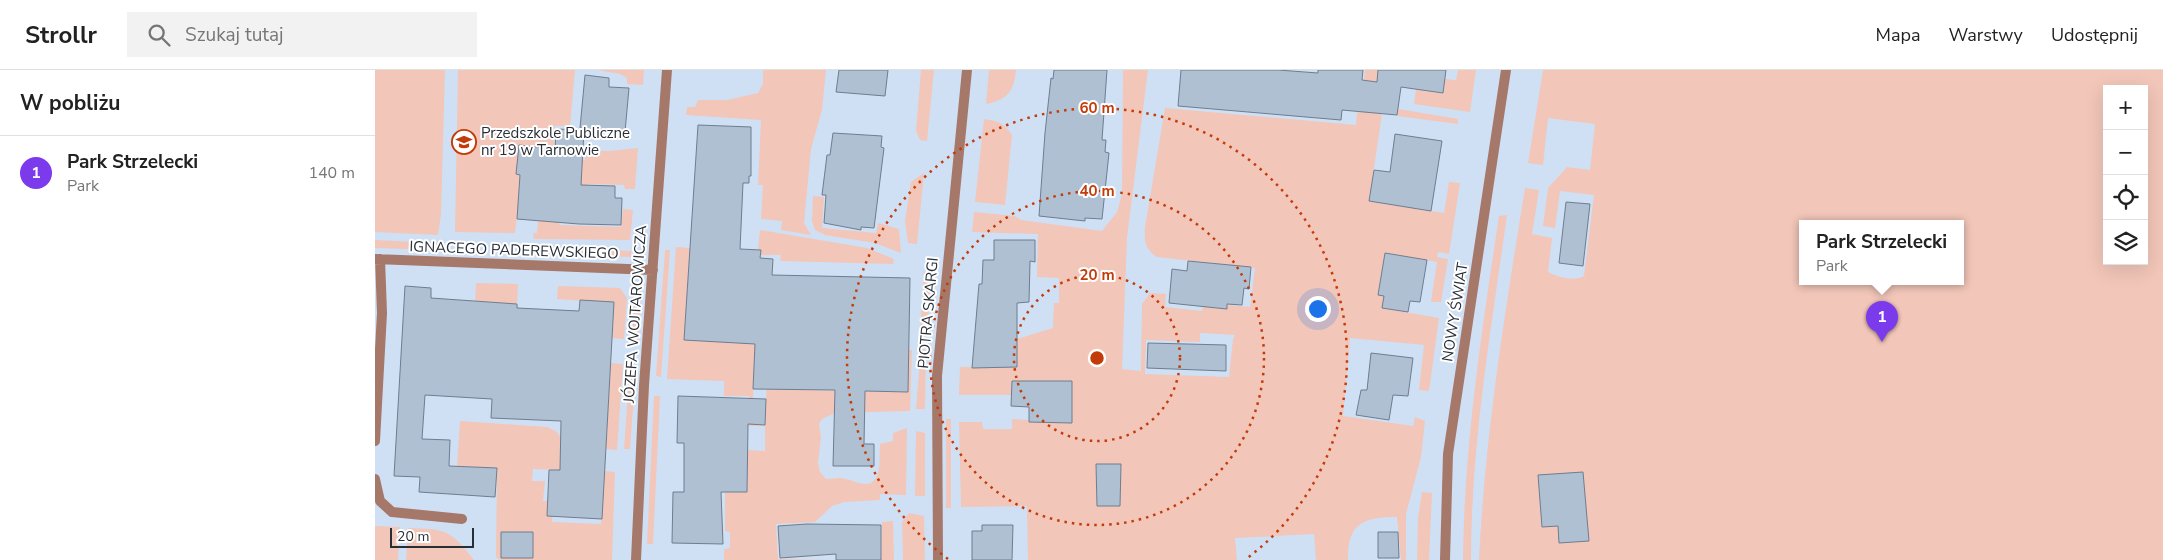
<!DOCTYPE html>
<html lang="pl">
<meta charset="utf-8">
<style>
:root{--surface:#fff;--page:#f2f2f2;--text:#222;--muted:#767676;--line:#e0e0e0;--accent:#7c3aed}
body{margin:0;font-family:"Nunito Sans",sans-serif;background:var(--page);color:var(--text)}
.controls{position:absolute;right:15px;top:15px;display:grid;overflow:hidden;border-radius:0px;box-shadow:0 5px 20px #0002}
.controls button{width:45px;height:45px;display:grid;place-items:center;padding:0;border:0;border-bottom:1px solid var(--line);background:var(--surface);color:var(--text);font:25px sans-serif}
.scale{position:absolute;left:15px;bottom:12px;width:84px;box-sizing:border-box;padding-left:5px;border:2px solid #282e36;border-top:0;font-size:14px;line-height:18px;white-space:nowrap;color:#282e36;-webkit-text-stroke:4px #fff;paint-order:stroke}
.you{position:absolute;left:942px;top:238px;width:18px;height:18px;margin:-12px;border:4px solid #fff;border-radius:50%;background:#1a73e8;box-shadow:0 0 0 8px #1a73e833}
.badge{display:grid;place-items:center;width:32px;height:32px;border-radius:50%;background:var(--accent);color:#fff;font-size:16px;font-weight:700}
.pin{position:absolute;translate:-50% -41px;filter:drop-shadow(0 1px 2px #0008)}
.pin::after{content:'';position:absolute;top:26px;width:18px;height:15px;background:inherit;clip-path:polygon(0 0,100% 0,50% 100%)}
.popup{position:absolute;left:1424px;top:150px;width:165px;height:65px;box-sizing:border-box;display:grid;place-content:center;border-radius:0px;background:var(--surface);filter:drop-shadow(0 1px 4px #0005);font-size:16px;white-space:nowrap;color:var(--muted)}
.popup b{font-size:19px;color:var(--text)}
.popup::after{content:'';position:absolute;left:50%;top:100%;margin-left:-10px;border:10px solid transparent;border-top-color:var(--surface)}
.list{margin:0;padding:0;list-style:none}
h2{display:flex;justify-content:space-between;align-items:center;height:65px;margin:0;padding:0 20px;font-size:21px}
h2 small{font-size:16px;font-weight:400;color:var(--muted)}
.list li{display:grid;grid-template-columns:32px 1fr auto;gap:15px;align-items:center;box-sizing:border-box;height:75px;padding:0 20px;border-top:1px solid var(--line)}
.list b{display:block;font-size:19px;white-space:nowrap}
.list p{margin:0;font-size:16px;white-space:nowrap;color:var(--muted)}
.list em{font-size:16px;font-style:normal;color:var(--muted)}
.icon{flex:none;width:28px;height:28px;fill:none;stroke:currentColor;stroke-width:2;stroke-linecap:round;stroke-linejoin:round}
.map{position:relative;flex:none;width:1788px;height:490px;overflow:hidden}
header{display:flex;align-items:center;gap:30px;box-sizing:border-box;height:70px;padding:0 25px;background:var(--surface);border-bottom:1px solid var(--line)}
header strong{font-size:24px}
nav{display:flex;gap:28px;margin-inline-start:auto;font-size:18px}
.search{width:350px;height:45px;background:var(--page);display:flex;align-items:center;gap:12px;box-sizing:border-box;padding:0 18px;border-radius:0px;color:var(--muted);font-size:19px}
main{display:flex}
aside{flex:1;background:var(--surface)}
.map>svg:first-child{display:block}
.green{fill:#f2c6b9;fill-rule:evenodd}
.building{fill:#afc0d3;stroke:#6e7d8f}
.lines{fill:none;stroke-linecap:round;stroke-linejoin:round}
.street{stroke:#a6786a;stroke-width:10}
.ring{fill:none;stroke:#c33b08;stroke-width:2.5;stroke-dasharray:2.5 5}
.labels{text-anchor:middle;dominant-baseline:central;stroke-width:4;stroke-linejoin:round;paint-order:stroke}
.poi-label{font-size:15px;fill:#282e36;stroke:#fff;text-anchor:start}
.street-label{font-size:15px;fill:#282e36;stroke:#fff}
.centre{fill:#c33b08;stroke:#fff;stroke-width:2.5}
.ring-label{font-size:15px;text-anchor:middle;font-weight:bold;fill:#c33b08;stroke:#fff;stroke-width:4;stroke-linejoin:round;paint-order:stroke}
</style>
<header>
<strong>Strollr</strong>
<div class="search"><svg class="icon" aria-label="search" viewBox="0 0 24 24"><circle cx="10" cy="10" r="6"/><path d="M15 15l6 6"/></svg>Szukaj tutaj</div>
<nav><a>Mapa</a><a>Warstwy</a><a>Udostępnij</a></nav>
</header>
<main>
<aside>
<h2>W pobliżu<small></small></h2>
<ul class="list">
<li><span class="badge">1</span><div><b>Park Strzelecki</b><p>Park</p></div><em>140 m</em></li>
</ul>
</aside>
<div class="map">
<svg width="1788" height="490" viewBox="0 0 1788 490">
<rect width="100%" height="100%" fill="#cfe0f5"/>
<path class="green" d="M 0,0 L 70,0 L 66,144 L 63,165 L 0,162 Z
M 83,0 L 200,0 L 195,56 L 180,56 L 178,88 L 210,90 L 210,80 L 234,81 L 263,78 L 260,119 L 250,119 L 249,115 L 213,114 L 212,125 L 181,150 L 185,155 L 246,157 L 248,139 L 258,140 L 255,170 L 159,169 L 158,163 L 162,163 L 163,150 L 144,129 L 140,163 L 80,162 Z
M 222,0 L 269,0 L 268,15 L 252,14 L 252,8 L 245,4 Z
M 388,0 L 451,0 L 447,40 L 436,79 L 429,153 L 436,165 L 406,160 L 407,151 L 386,149 L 388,115 L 383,115 L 386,50 L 311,45 L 312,37 L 320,37 L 323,30 L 352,30 L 383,23 L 388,14 Z
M 546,0 L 559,0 L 552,71 L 545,70 L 541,61 Z
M 614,0 L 641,0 C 639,22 632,30 611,34 Z
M 748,0 L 773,0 L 752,168 L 747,299 L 766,301 L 767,234 L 775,223 L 791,224 L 790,237 L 827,241 L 829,233 L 875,237 L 880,198 L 782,187 C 770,179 769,171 770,157 L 790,38 L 981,55 L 985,10 L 989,10 L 990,0 L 1028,0 L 1001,43 L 1007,44 L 994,131 L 1069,143 L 1074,112 L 1085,113 L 1074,184 L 1063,182 L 1062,187 L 1073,189 L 1066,232 L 1056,232 L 1062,192 L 1010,183 L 1003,225 L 1009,226 L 1007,238 L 1064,248 L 1054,321 L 1044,320 L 1049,275 L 975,268 L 968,346 L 1038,356 L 1040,347 L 1050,351 L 1046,387 L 1031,444 L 1031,490 L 1026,490 L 1022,447 C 989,447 972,453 973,490 L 941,490 L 939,464 L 860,468 L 862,490 L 653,490 L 652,436 L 586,437 L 584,352 L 607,352 L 608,359 L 637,359 L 637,349 L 697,353 L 697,311 L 637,311 L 636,325 L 584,325 L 585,297 L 642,297 L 642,269 L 678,258 L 679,233 L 684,233 L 684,208 L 662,207 L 663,164 L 597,162 L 599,142 L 640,146 L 646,150 L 727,161 L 742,142 L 747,124 ZM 825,263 L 860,265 L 858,269 L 854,307 L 770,304 L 771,270 L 825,272 ZM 722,394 L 746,395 L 745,436 L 722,436 Z
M 1083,0 L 1101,0 L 1095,42 L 1039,34 L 1041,19 L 1067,23 L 1070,9 L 1081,10 Z
M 1168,0 L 1788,0 L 1788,490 L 1104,490 C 1110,364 1130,242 1150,118 L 1164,120 L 1157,164 L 1177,168 L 1173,202 C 1183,207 1199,212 1209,206 L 1219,125 L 1185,121 L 1180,158 L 1168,156 L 1173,118 L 1192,97 L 1215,100 L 1220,54 L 1173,48 L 1168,95 L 1153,93 ZM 1732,19 L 1769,19 L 1769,191 L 1732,191 ZM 1428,153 L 1586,153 L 1586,211 L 1428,211 Z
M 1023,39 L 1083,49 L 1083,54 L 1022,46 Z
M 609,49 C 623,51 629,53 637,65 L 630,135 L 600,132 Z
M 549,103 L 542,174 L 533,173 L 530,151 L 536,112 Z
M 438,126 L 449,127 L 447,158 L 501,163 L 503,153 L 524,159 L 526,183 L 500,173 L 450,165 L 440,160 L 437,151 Z
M 1132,145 C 1116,260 1096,374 1096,490 L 1088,490 C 1089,374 1107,260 1124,146 Z
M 385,160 L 492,178 L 519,189 L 518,194 L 405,191 L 406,185 L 385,185 L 386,181 L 383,180 Z
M 0,170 L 63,173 L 59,180 L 0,178 Z
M 157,177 L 256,181 L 256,187 L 160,184 Z
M 301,177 L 315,178 L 309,269 L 380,274 L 377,354 L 390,355 L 393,283 L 429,320 L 532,322 L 533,280 L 537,280 L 535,341 L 460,343 L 447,349 L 444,354 L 446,367 L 443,393 L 445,402 L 451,409 C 457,409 464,407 471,409 C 477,410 483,414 490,414 C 508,415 504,386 505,374 L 518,371 L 518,363 L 532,358 L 531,425 L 505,424 L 505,430 L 469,432 L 457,436 L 440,452 L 401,454 L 403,489 L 456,490 L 349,490 L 349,479 L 355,478 L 355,462 L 350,461 L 350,422 L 372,422 L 373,380 L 390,381 L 390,356 L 373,356 L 374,326 L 349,326 L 349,311 L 292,309 Z
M 290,180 L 295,180 L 286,307 L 281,306 Z
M 549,202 L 556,202 L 552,264 L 545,264 Z
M 101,213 L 143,214 L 142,234 L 100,231 Z
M 260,215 L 265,218 L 266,223 L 263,274 L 257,273 Z
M 183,216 L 245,218 L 252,228 L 249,269 L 237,268 L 239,233 L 182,229 Z
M 546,278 L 551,281 L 550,339 L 541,339 Z
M 236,293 L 248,294 L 242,380 L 231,379 Z
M 255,295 L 261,295 L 255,379 L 249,379 Z
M 279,326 L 285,326 L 278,474 L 272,474 Z
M 571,349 L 576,349 L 576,438 L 571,438 Z
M 85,351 L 172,357 L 181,361 L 185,366 L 185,400 L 158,399 L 157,411 L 170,411 L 168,431 L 178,431 L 177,452 L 226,454 L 229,401 L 240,402 L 237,490 L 125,490 L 121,487 L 122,398 L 82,396 Z
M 541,361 L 550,363 L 550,426 L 540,426 Z
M 1047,422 L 1057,423 L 1054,490 L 1042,490 L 1043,448 Z
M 534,443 L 549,446 L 550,490 L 528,490 L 527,452 Z
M 518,451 L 519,490 L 506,490 L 507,452 Z
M 0,456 L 25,457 L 23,490 L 0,490 Z
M 33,458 C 70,459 75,459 99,490 L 31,490 Z"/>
<path class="building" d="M 464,0 L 513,0 L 510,26 L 461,22 Z
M 679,0 L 732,0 L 727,70 L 731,70 L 730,82 L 734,83 L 727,149 L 710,148 L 710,151 L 664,146 L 670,63 L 676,8 L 678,9 Z
M 806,0 L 903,0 L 943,3 L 943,0 L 988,0 L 987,10 L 1002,12 L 1003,0 L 1071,0 L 1068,23 L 1026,17 L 1022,45 L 967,40 L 966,50 L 803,36 Z
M 210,5 L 234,8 L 234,17 L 254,18 L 250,62 L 205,58 Z
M 323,55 L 376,57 L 376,106 L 374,106 L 374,113 L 368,113 L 365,179 L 386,180 L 385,188 L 398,189 L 397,205 L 535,208 L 533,322 L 490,321 L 489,374 L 499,374 L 499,396 L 458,396 L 460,320 L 378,319 L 380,274 L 309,270 Z
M 181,59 L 209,60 L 206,115 L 240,116 L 240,128 L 247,128 L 246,155 L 204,154 L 142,149 L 145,105 L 141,104 L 144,75 L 180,79 Z
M 458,63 L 507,66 L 506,77 L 509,78 L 499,158 L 486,157 L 486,160 L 449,153 L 451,125 L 447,125 L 452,85 L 455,85 Z
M 1020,64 L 1067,71 L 1056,141 L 994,131 L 999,100 L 1015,102 Z
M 1191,132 L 1215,134 L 1208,196 L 1184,193 Z
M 619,170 L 660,170 L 660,192 L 655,191 L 654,232 L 642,233 L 642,297 L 597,298 L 604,214 L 607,214 L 608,190 L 619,190 Z
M 1010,183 L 1052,190 L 1045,232 L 1035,231 L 1033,242 L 1007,238 L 1009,226 L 1003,225 Z
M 813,191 L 876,197 L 874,219 L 869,218 L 867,235 L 852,234 L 852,239 L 794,233 L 797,199 L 812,201 Z
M 30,216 L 56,218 L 56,228 L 142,234 L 142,238 L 204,241 L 205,230 L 239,232 L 227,449 L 172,446 L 174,400 L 185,400 L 186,351 L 116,348 L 117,329 L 50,325 L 47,369 L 75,370 L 74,396 L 122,398 L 120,427 L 44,422 L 45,407 L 19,406 Z
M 773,273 L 851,275 L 851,301 L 772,298 Z
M 996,283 L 1038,288 L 1033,326 L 1018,325 L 1014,350 L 981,345 L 986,320 L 992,320 Z
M 637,311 L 697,311 L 697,353 L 654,352 L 654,337 L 636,336 Z
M 303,326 L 391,329 L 390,355 L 373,354 L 372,422 L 346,422 L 348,474 L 297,473 L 298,422 L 309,422 L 309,373 L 302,373 Z
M 721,394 L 746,394 L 745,436 L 722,436 Z
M 1208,402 L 1214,471 L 1184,473 L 1183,456 L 1167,457 L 1163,405 Z
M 432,454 L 506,455 L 506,490 L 461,490 L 461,484 L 405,488 L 403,456 Z
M 607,455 L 638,455 L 637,490 L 597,490 L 597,461 L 607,461 Z
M 126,462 L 158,462 L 158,488 L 126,488 Z
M 1003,462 L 1023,462 L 1024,488 L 1003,488 Z"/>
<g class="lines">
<path class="street" d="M 0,189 L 278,200
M 0,371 L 7,243 L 5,189
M 0,409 L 5,431 L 17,442 L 87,449
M 261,490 L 269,315 L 292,0
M 563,490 L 562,306 L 592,0
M 1070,490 L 1073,384 L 1131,0"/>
</g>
<g class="ring">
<circle cx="722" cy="288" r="83"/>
<circle cx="722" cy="288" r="167"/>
<path d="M573 489A250 250 0 1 1 871 489"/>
</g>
<defs>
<symbol id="school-ring" viewBox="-11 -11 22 22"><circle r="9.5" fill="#fff" stroke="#c33b08" stroke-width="1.5"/><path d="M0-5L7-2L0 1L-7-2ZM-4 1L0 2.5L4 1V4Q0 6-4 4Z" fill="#c33b08"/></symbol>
</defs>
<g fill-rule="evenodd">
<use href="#school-ring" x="75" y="58" width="28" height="28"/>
</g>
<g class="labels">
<g class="poi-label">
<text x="106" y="63">Przedszkole Publiczne<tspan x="106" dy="17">nr 19 w Tarnowie</tspan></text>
</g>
<g class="street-label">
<text transform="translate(139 180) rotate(2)">IGNACEGO PADEREWSKIEGO</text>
<text transform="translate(1080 242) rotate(-81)">NOWY ŚWIAT</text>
<text transform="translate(553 243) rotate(-85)">PIOTRA SKARGI</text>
<text transform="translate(260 244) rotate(-86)">JÓZEFA WOJTAROWICZA</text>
</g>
</g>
<circle cx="722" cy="288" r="8" class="centre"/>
<g class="ring-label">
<text x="722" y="43">60 m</text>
<text x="722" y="126">40 m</text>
<text x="722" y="210">20 m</text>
</g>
</svg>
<div class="controls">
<button>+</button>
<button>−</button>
<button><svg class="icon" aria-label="locate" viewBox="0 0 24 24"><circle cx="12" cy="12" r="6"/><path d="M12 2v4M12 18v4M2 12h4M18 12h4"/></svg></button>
<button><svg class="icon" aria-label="layers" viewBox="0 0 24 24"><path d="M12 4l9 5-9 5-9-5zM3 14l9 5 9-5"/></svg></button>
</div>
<div class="scale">20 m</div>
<div class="you"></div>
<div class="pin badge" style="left:1507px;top:272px">1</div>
<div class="popup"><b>Park Strzelecki</b>Park</div>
</div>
</main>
